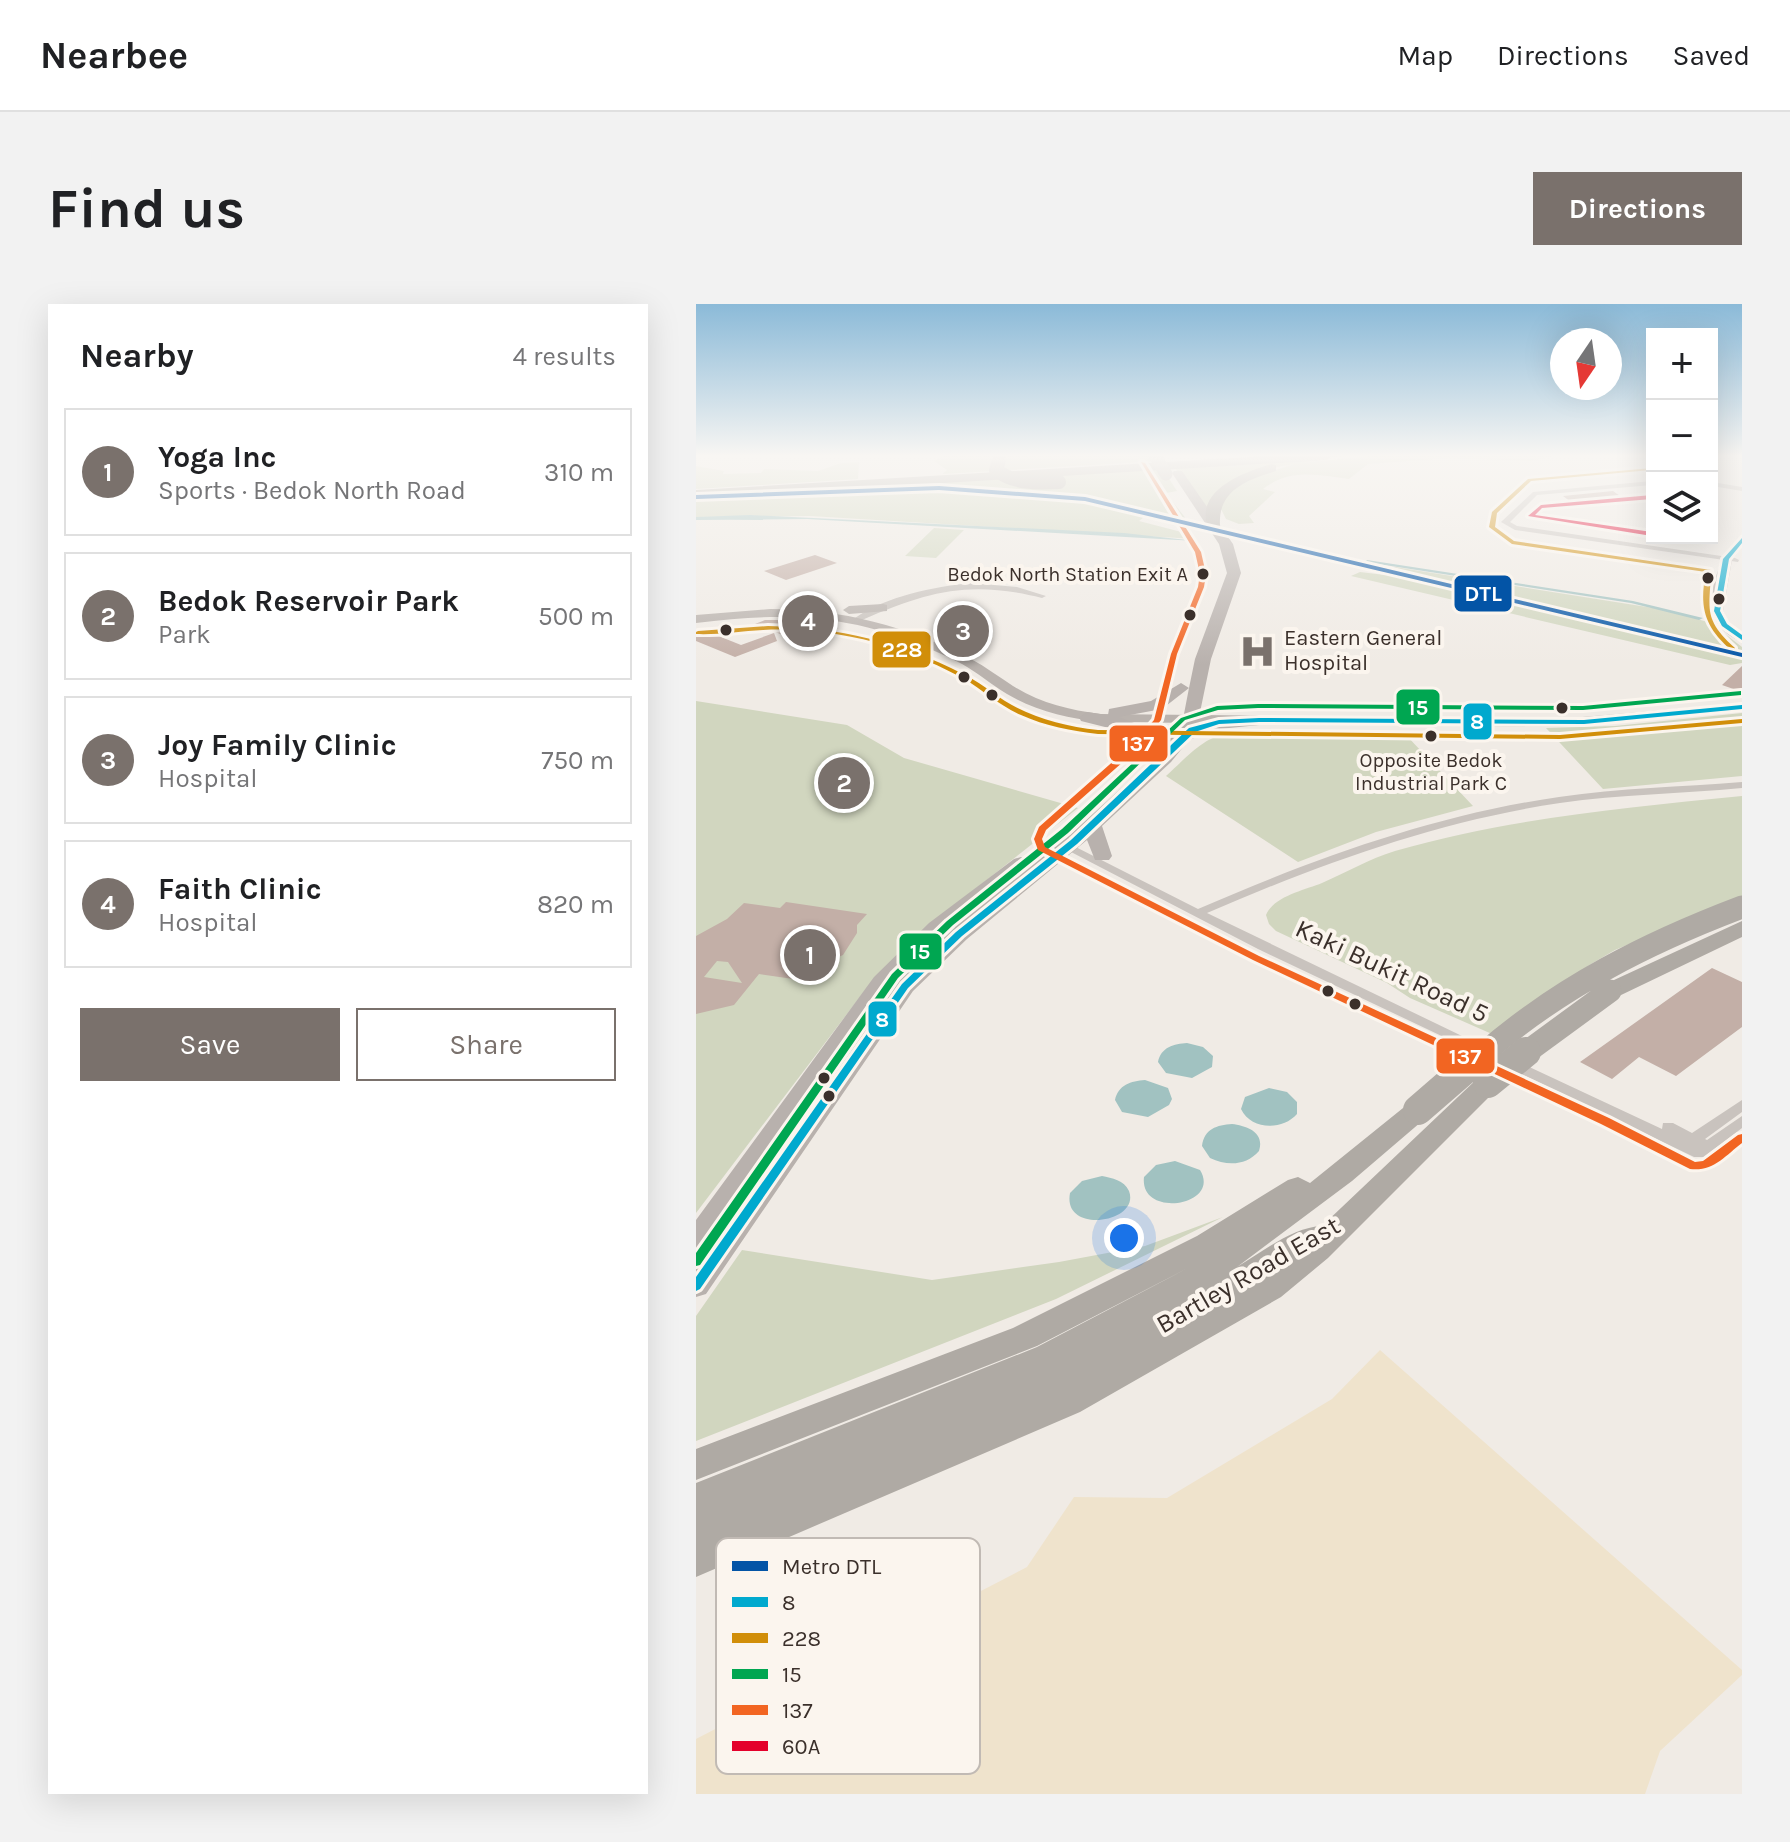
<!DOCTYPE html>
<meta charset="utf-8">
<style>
:root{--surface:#fff;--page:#f2f2f2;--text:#202124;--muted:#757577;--line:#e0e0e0;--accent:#7a716c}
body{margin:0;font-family:Karla,sans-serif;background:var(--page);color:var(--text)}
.controls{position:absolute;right:24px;top:24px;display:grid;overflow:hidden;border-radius:0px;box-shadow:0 8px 32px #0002}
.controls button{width:72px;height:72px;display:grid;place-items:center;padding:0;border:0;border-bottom:2px solid var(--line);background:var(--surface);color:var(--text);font:40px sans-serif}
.compass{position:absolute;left:854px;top:24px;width:72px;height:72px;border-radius:50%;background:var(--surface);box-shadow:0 8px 32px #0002;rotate:193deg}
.you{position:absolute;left:428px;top:934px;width:28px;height:28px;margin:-20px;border:6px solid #fff;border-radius:50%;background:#1a73e8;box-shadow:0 0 0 12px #1a73e833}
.badge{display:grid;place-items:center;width:52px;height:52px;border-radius:50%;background:var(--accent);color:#fff;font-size:26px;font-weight:700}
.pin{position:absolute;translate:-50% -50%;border:4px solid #fff;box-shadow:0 2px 8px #0006}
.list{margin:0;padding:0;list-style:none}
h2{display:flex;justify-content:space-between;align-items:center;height:104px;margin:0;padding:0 32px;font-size:34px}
h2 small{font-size:26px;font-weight:400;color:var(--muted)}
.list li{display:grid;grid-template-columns:52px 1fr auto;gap:24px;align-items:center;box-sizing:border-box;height:128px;margin:0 16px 16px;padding:0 16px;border:2px solid var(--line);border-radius:0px}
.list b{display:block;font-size:30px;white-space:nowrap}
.list p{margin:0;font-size:26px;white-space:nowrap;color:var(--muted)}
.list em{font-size:26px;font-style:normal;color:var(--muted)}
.actions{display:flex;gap:16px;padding:24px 32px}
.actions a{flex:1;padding:18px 0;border:2px solid var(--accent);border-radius:0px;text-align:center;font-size:28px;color:var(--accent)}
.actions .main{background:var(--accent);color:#fff}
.icon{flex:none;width:44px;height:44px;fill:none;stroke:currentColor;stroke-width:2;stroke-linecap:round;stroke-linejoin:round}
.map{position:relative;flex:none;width:1046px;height:1490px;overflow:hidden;border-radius:0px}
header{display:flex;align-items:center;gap:48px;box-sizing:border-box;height:112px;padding:0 40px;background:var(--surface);border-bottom:2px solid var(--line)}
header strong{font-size:38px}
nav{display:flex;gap:44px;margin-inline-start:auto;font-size:28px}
.intro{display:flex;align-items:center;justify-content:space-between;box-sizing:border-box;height:192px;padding:0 48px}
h1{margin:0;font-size:56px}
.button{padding:20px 36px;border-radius:0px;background:var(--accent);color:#fff;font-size:28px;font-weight:700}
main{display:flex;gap:48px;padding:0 48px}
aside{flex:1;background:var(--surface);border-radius:0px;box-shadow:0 8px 32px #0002}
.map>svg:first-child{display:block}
.green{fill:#d1d6bf}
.sand{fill:#efe3cc}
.water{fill:#a1c2c1}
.building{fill:#c3afa7;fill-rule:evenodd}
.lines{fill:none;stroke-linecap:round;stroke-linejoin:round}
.street{fill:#c9c3be;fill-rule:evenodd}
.secondary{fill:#bab3ae;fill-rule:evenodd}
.primary{fill:#b8b1ad;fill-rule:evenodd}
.highway{fill:#afaaa4;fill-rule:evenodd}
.primary-bridge{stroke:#b8b1ad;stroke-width:13}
.highway-bridge-far2{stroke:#afaaa4;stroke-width:14}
.highway-bridge-far1{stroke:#afaaa4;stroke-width:23}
.highway-bridge{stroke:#afaaa4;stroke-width:30}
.bus-1-casing{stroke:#fbf5ee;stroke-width:6}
.bus-2-casing{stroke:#fbf5ee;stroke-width:6}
.bus-3-casing{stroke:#fbf5ee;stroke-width:6}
.bus-4-casing{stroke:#fbf5ee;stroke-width:6}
.bus-5-casing{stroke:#fbf5ee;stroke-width:6}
.bus-1{fill:#00a9ce;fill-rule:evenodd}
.bus-2{fill:#d18e09;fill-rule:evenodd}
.bus-3{fill:#00a651;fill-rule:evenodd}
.bus-4{fill:#f26522;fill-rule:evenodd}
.bus-5{fill:#e4002b;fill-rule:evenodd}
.metro-1-casing{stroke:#fbf5ee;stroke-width:6}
.metro-1{fill:#0354a6;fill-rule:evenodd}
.bus-dot{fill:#3b302b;stroke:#fbf5ee;stroke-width:3}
.labels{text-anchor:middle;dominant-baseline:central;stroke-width:8;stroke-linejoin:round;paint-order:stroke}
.far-bus-label{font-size:20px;fill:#3b302b;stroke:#fbf5ee;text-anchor:end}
.far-poi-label{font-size:22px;fill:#3b302b;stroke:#fbf5ee;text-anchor:start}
.street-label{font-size:26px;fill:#3b302b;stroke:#fbf5ee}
.key{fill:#fbf5ee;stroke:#c1bab4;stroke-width:2}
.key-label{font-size:22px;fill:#3b302b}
.line-badge{stroke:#fbf5ee;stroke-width:3}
.badge-label{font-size:22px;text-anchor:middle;font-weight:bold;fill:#fff}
</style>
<header>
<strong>Nearbee</strong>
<nav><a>Map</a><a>Directions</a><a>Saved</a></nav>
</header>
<div class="intro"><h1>Find us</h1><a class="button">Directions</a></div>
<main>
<aside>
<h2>Nearby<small>4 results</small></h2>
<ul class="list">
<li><span class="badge">1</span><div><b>Yoga Inc</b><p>Sports · Bedok North Road</p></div><em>310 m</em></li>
<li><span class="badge">2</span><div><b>Bedok Reservoir Park</b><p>Park</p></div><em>500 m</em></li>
<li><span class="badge">3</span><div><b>Joy Family Clinic</b><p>Hospital</p></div><em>750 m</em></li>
<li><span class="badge">4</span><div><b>Faith Clinic</b><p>Hospital</p></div><em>820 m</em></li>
</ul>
<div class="actions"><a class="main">Save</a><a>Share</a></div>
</aside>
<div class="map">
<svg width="1046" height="1490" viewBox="0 0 1046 1490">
<rect width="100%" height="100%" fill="#f0ebe5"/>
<path class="green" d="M 246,152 L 459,152 L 462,157 L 246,170 L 251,166 L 238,157 Z
M 633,152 L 650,152 L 604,159 L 674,152 L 858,152 L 834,157 L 755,154 L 672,160 L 653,175 C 622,171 594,164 567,185 L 579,188 L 553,212 L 558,219 L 543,220 L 530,215 L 524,203 L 524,193 L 538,180 L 598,160 C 570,165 524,173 516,206 L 507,206 L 479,164 Z
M 163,158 L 162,175 L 0,185 L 0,162 L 28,167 L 27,170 L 65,169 L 68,165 L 122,167 L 145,159 Z
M 465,162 L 481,187 L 470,189 L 494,220 L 452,210 L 443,217 L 497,231 L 499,235 L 114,212 L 0,213 L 0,192 Z
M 238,224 L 268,226 L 240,254 L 209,252 Z
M 699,263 L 970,306 L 1015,319 L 1046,343 L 1046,359 L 1034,361 L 655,272 L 664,268 L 689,271 Z
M 0,397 L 151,421 L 208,454 L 382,504 L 250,608 L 176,677 L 0,909 Z
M 1046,409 L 1046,472 L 907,485 L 850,424 L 919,422 Z
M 577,426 L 710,431 L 777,502 L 680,528 L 602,558 L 470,472 C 516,429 514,429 577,426 Z
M 1046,492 L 1046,593 L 919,646 L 895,660 L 796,730 L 714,694 L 691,679 L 580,627 L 573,620 L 570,611 C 578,592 609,586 626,579 C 651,568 673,555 699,547 C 815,514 926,504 1046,492 Z
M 527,913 L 360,995 L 0,1137 L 0,1012 L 46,946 L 236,976 L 363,958 L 449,942 Z"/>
<path class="sand" d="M 684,1046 L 1046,1366 L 1046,1371 L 964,1447 L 949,1490 L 0,1490 L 0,1435 L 331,1263 L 378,1193 L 471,1194 L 636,1095 Z"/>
<path class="water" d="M 54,211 L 428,229 L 500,237 L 111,215 L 0,216 L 0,213 Z
M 671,256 L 937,297 L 1007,314 L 1003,316 L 935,299 L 669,258 Z
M 491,739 L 507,743 L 517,752 L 516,763 L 496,774 L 470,769 L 462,758 C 465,743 478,740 491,739 Z
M 449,776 L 472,784 L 476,795 L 473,801 L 452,813 L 426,808 L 419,796 C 422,781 435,777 449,776 Z
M 573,784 L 591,788 L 601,798 L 601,810 C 586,827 555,826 545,805 L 549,793 Z
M 536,820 C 551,822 569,828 563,847 C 550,862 531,862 514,854 L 506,842 C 508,825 521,821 536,820 Z
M 479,857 L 504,866 C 526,902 443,915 448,873 L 460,861 Z
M 406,872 C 416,874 428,876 433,887 C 445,919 366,931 374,889 L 386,877 Z"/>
<path class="building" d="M 917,187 L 931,197 L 875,198 L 867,192 Z
M 119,251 L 141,259 L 90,276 L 68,267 Z
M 69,316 L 89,316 L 109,327 L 92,333 L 59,320 Z
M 5,325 L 45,341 L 78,329 L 81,337 L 39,353 L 0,337 L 0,327 Z
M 1046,362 L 1046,388 L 1026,381 Z
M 90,598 L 171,610 L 161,621 L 161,629 L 147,651 L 138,655 L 129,674 L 118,678 L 63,670 L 38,701 L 0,710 L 0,632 L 31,615 L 48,599 L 84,604 ZM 21,657 L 32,658 L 46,679 L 8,673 Z
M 1016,664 L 1046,678 L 1046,723 L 980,772 L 943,753 L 916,775 L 884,758 Z"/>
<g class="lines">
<path class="street" d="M 956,177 L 956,181 L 841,191 L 814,218 L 821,222 L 1039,254 L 1043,256 L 1042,258 L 819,226 L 805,218 L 837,188 Z
M 1016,178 L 1046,183 L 1046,187 L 1016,182 Z
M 275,279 L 321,283 L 350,292 L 346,294 C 274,276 233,287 166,316 L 159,314 C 191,292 237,283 275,279 Z
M 1046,478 L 1046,484 C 986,490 924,490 864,499 C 742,517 624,560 511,609 L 795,746 L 797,749 L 790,753 L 562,645 L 350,535 L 352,533 L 360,533 L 502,605 C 617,555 738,511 863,493 C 924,484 985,483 1046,478 Z
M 816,755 L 966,825 L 967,819 L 977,819 L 996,829 L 1046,796 L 1046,808 L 1009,835 L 1011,836 L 1046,812 L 1046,824 L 1008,853 L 998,853 L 811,763 L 809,760 L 811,757 Z"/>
<path class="secondary" d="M 1046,233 L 1046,243 L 1036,256 L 1027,307 L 1033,319 L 1046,328 L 1046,338 C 1034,333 1017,321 1015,307 C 1012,287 1027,243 1046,233 Z
M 187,300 L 191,301 L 191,307 L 153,310 L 147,306 L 153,302 Z
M 74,305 C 146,305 211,322 275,355 C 290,363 303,373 317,382 C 344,399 373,406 404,410 L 864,415 L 1046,399 L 1046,407 L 864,423 L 404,418 C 371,414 340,407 311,390 C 296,381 282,369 266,360 C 172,312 103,306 0,319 L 0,311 Z"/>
<path class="primary" d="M 478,167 L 486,167 L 537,240 L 545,269 L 515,355 L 502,418 L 563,411 L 571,416 L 563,421 L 513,426 L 492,437 L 475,458 L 406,522 L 416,552 L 413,556 L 399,556 L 391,536 L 271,635 L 217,687 L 10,990 L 0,993 L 0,960 L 201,677 L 255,625 L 376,529 L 463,450 L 487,415 L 493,384 L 466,405 L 423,413 L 456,426 L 461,450 L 458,454 L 446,454 L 442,432 L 437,430 L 385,417 L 383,413 L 391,408 L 412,411 L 413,405 L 455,397 L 485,379 L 493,384 L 499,355 L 531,269 L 523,240 L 476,169 Z
M 325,553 L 332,555 L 335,559 L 332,563 L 249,629 L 194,683 L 10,944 L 0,947 L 0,916 L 178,673 L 233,619 L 318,555 Z"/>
<path class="highway" d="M 570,152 L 637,152 L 631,156 L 0,194 L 0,186 Z
M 576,160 L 580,161 L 580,167 C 551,176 522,186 524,221 L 512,224 C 498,186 548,168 576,160 Z
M 1046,617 L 1046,633 L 923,692 L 905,692 L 902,687 L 905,682 Z
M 792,770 L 801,773 L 805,779 L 801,785 L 632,954 L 585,993 L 384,1108 L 0,1273 L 0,1179 L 341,1043 L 492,964 L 341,1042 L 0,1176 L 0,1145 L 317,1024 L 501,932 L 592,876 L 602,873 L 614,879 L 712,800 L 722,797 L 732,800 L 736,806 L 732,812 L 656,877 L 541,963 C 566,948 597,923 626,922 L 783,773 Z"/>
<path class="primary-bridge" d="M 459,152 L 470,170"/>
<path class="highway-bridge-far2" d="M 303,156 L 300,166 C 318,180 341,179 363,178"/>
<path class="highway-bridge-far1" d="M 787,750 C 864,683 951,639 1046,603
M 828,750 L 914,687"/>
<path class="highway-bridge" d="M 792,779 L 830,748
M 722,806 L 789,748"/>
<defs>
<path id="bus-1" d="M 1046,234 L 1046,239 L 1033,255 L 1024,307 L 1031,320 L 1046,331 L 1046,336 L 1026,322 L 1018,307 L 1027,255 Z
M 1046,401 L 1046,405 L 888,420 L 563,418 L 523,420 L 499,428 L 381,540 L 266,632 L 212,684 L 4,985 L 0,987 L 0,973 L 206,680 L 260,628 L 375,536 L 493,424 L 523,416 L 563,414 L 888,416 Z"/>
<path id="bus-2" d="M 956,164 L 955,166 L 835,177 L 801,209 L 799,223 L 818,237 L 1015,266 C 1014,305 1006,314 1039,344 L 1039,346 L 1035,346 C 1008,322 1003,303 1010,268 L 816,240 L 793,223 L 796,208 L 832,175 Z
M 72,322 C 144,324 203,337 267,370 C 282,377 295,388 309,397 C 337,414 369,422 402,426 L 864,431 L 1046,415 L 1046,419 L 864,435 L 402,430 C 376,427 349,422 325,411 C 304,402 287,386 268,375 C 245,362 219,351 194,343 C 154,330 110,324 67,326 C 45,327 22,331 0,330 L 0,328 L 2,327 Z"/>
<path id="bus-3" d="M 1045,387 L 1045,391 L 887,406 L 562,404 L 522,406 L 489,416 L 372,529 L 257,621 L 202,674 L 4,961 L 0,962 L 0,949 L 196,670 L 251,617 L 366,525 L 485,414 L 521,402 L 562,400 L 887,402 Z"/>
<path id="bus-4" d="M 445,158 L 449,159 L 505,248 L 510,270 L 508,283 L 481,350 L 465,416 L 445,442 L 350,526 L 346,535 L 349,543 L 563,652 L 913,814 L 999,858 L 1007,857 L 1042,831 L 1046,830 L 1046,839 C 1029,852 1017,868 994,865 L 905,820 L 557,656 L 342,546 L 338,535 L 343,523 L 439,438 L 458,416 L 475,350 L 502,283 L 504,270 L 499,248 Z"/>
<path id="bus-5" d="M 956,191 L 956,195 L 846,204 L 839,211 L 956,228 L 956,232 L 832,212 L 845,201 Z"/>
</defs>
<use href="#bus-1" class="bus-1-casing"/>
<use href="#bus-2" class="bus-2-casing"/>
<use href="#bus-3" class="bus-3-casing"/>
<use href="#bus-4" class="bus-4-casing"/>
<use href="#bus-5" class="bus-5-casing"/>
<use href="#bus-1" class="bus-1"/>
<use href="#bus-2" class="bus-2"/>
<use href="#bus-3" class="bus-3"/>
<use href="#bus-4" class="bus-4"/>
<use href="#bus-5" class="bus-5"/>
<defs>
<path id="metro-1" d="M 243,182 L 389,193 L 1046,349 L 1046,353 L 389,197 L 243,186 L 0,195 L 0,191 Z"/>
</defs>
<use href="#metro-1" class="metro-1-casing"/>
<use href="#metro-1" class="metro-1"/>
</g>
<linearGradient id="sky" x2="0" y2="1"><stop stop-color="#8bbad8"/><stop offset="0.42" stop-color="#f8f6f3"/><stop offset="1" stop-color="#f8f6f3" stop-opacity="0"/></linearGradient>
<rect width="1046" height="361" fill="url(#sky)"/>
<defs>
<symbol id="hospital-bare" viewBox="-9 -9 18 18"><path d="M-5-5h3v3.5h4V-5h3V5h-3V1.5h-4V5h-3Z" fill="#7a716c" stroke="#fbf5ee" stroke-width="2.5" paint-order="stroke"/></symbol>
</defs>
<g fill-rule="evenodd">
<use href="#hospital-bare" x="536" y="322" width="51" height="51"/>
</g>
<g class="bus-dot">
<circle cx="507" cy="270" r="7"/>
<circle cx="1012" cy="274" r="7"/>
<circle cx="1023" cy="295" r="7"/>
<circle cx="494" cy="311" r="7"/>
<circle cx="30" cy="326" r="7"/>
<circle cx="268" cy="373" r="7"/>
<circle cx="296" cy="391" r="7"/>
<circle cx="866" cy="404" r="7"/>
<circle cx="735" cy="432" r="7"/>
<circle cx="632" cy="687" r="7"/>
<circle cx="659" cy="700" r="7"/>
<circle cx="128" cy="774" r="7"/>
<circle cx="133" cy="792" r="7"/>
</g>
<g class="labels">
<g class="far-bus-label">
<text x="492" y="270">Bedok North Station Exit A</text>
<text x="735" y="456" text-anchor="middle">Opposite Bedok<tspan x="735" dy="23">Industrial Park C</tspan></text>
</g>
<g class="far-poi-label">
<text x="588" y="334">Eastern General<tspan x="588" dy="25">Hospital</tspan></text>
</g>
<g class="street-label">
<text transform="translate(696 667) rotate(25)">Kaki Bukit Road 5</text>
<text transform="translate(552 971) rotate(-30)">Bartley Road East</text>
</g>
</g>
<rect x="20" y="1234" width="264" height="236" rx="12" class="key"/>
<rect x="36" y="1257" width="36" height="10" fill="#0354a6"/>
<rect x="36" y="1293" width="36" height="10" fill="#00a9ce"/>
<rect x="36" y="1329" width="36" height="10" fill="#d18e09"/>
<rect x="36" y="1365" width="36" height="10" fill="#00a651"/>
<rect x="36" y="1401" width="36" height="10" fill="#f26522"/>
<rect x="36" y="1437" width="36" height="10" fill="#e4002b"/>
<g class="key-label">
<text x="86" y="1270">Metro DTL</text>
<text x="86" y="1306">8</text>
<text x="86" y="1342">228</text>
<text x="86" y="1378">15</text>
<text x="86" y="1414">137</text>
<text x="86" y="1450">60A</text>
</g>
<g class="line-badge">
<rect x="757" y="270" width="60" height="39" rx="8" fill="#0354a6"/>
<rect x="175" y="326" width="61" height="39" rx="8" fill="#d18e09"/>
<rect x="699" y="384" width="46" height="38" rx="8" fill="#00a651"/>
<rect x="766" y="398" width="31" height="39" rx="8" fill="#00a9ce"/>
<rect x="412" y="420" width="61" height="39" rx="8" fill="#f26522"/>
<rect x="202" y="628" width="45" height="39" rx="8" fill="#00a651"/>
<rect x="171" y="696" width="31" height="38" rx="8" fill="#00a9ce"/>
<rect x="739" y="733" width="61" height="38" rx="8" fill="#f26522"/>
</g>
<g class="badge-label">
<text x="787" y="297">DTL</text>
<text x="206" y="353">228</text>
<text x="722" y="411">15</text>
<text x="781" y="425">8</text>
<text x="442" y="447">137</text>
<text x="224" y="655">15</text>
<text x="186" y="723">8</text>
<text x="769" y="760">137</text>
</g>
</svg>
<div class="controls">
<button>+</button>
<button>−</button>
<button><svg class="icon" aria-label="layers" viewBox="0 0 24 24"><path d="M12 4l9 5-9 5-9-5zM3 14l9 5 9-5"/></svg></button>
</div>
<svg class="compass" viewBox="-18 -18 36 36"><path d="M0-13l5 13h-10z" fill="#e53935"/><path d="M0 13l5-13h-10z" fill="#757577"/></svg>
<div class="you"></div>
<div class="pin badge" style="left:114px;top:651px">1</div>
<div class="pin badge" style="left:148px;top:479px">2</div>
<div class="pin badge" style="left:267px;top:327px">3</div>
<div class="pin badge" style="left:112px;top:317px">4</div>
</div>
</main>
